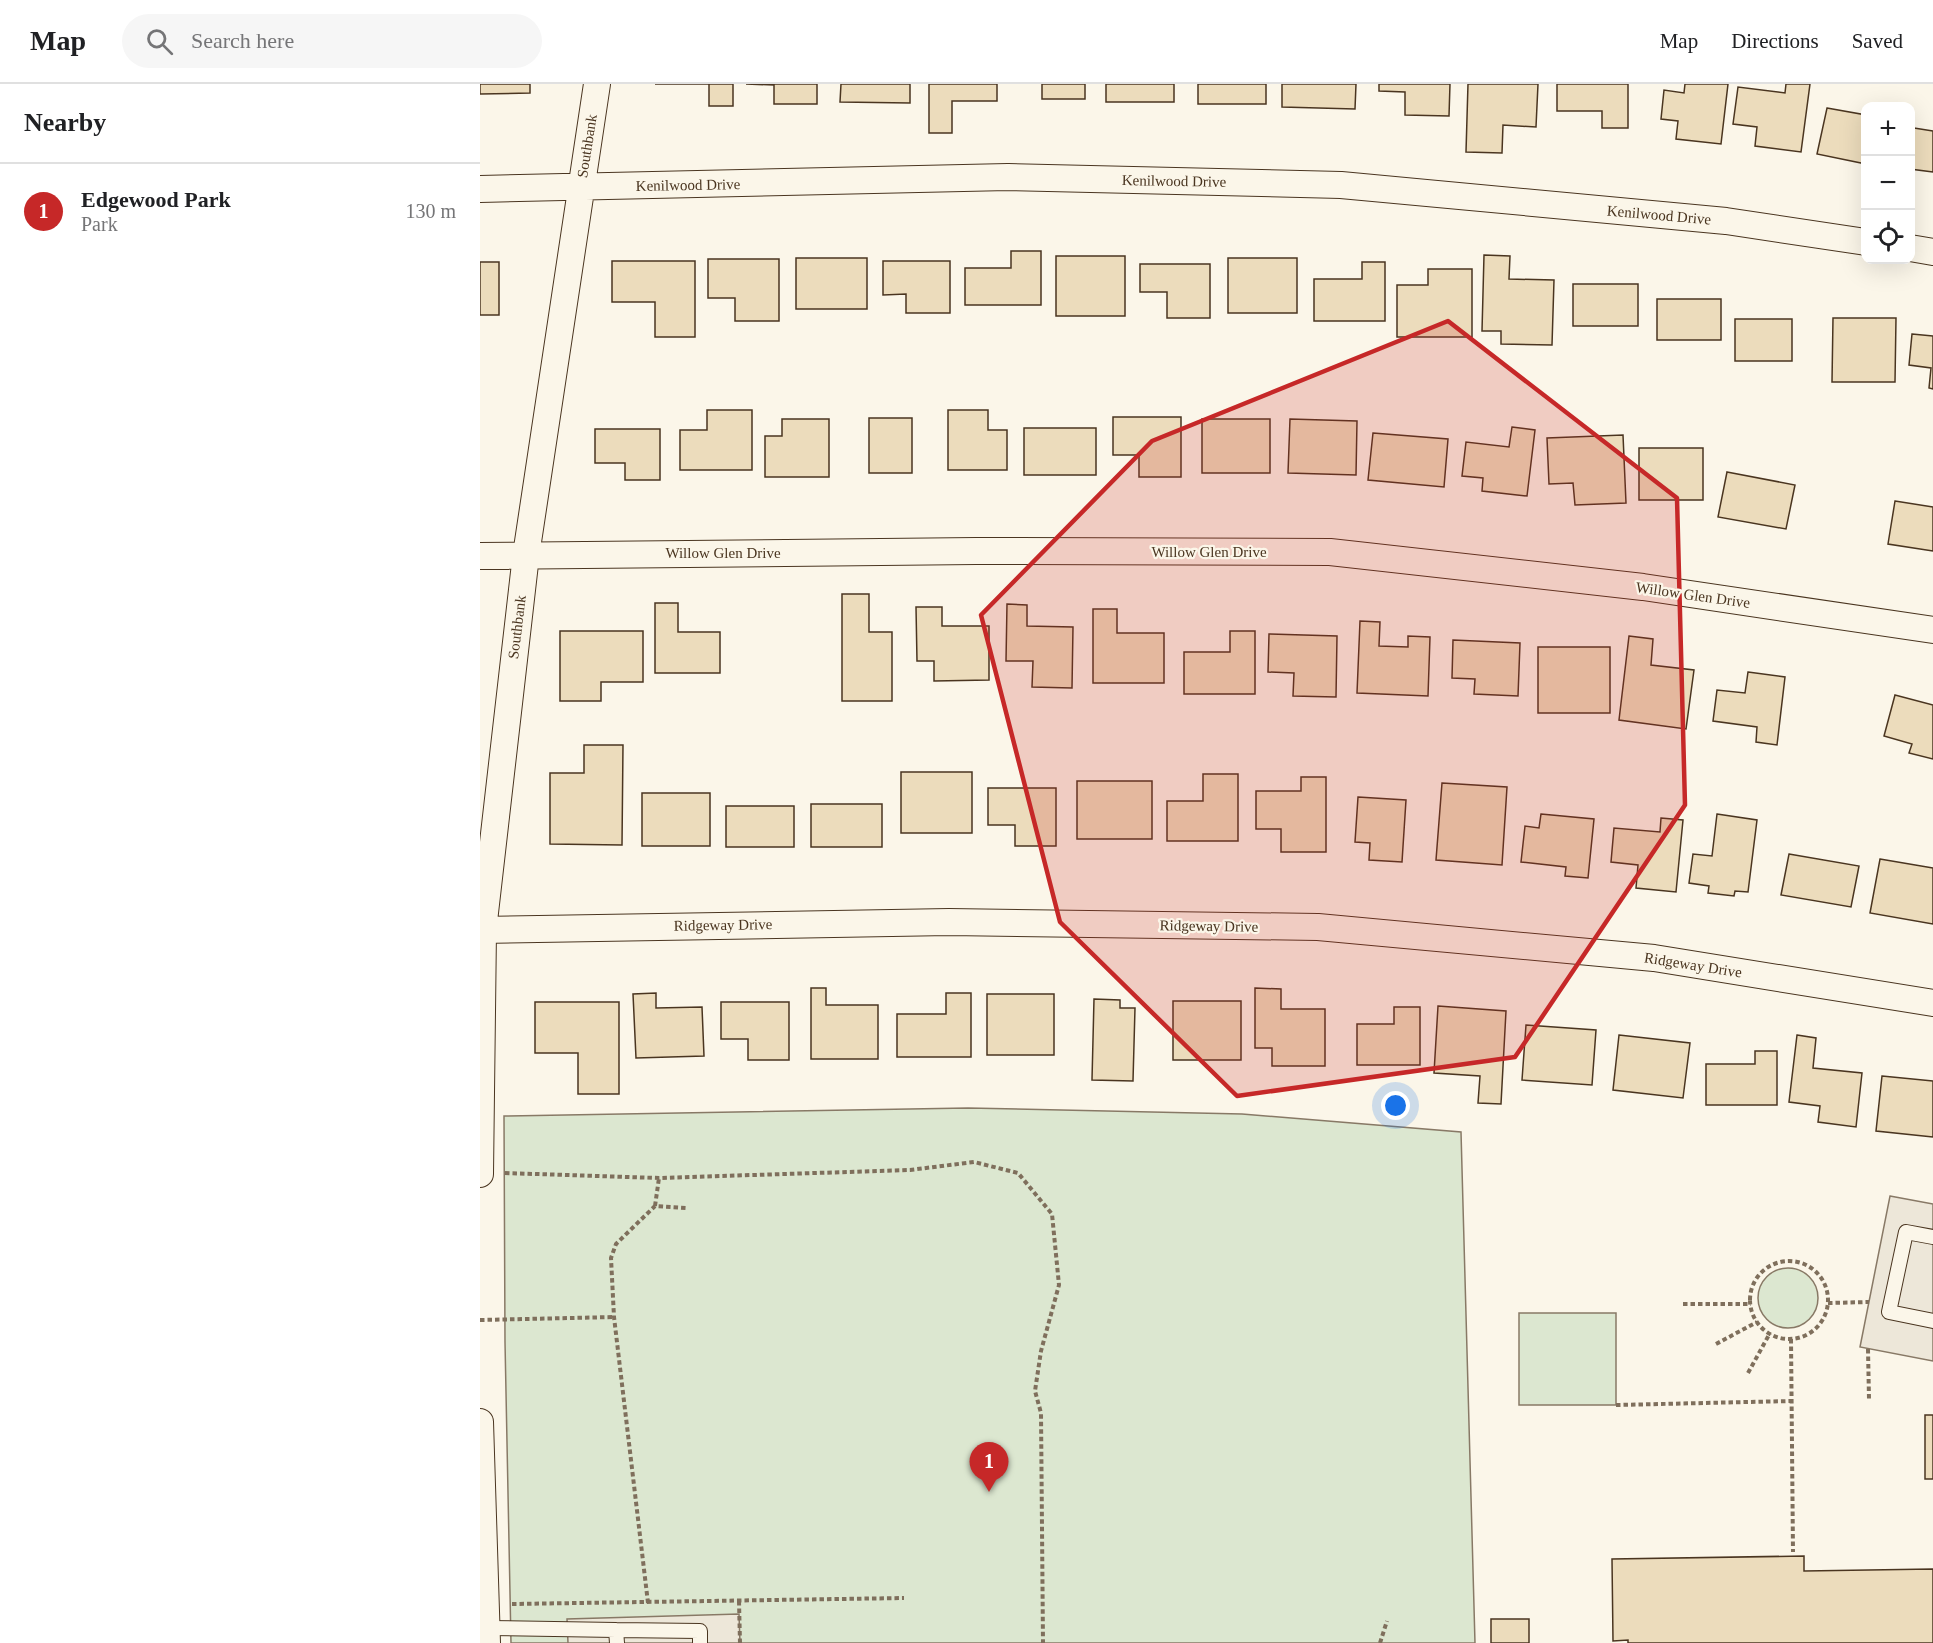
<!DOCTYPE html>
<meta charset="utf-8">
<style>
:root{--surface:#fff;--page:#f6f6f6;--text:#202124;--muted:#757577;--line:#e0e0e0;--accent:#c62828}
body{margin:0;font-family:"Times New Roman",serif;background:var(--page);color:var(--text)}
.controls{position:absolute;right:18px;top:18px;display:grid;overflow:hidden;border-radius:12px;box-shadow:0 6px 24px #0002}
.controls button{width:54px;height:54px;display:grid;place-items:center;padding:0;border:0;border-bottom:2px solid var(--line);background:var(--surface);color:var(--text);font:30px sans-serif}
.you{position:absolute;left:916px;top:1022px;width:21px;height:21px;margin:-15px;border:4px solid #fff;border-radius:50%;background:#1a73e8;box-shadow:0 0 0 9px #1a73e833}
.badge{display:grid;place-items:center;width:39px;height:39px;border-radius:50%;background:var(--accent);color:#fff;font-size:20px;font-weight:700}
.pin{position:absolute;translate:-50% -50px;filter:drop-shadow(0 2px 3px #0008)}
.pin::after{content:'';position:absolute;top:32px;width:21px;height:18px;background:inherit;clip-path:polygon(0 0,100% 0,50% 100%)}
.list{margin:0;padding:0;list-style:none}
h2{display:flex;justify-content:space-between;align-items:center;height:78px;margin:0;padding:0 24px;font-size:26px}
h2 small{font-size:20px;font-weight:400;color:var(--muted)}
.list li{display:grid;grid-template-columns:39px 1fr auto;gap:18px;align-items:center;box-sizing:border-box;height:96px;padding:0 24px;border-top:2px solid var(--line)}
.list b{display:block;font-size:22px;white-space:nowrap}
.list p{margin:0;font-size:20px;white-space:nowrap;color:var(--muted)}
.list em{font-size:20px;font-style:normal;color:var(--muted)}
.icon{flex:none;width:33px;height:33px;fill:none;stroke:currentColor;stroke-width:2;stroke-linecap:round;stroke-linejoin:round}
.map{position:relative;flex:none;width:1453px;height:1559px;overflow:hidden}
header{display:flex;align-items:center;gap:36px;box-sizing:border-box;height:84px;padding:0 30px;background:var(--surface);border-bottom:2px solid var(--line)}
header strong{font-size:28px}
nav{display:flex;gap:33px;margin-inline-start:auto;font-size:21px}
.search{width:420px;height:54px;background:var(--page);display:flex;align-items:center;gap:15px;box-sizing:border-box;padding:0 21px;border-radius:33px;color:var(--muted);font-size:22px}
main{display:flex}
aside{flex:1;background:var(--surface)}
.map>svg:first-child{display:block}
.green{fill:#dce7d0;stroke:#887966;stroke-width:1.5}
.parking{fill:#ede7d9;stroke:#887966;stroke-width:1.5}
.building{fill:#ecdcbc;stroke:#4a3520;stroke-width:1.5}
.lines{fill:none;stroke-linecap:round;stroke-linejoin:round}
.service-casing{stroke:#4a3520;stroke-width:16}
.minor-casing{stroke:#4a3520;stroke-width:28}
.path{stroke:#7f6f5c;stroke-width:4;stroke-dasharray:4.5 3;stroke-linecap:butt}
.service{stroke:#fbf6e9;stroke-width:14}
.minor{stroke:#fbf6e9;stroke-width:26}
.marked{fill:#c62828;fill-opacity:0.2;stroke:#c62828;stroke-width:4.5;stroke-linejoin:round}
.labels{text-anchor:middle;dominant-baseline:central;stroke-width:4.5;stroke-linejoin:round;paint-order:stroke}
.street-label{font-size:15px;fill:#4a3520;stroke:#fbf6e9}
</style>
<header>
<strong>Map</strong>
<div class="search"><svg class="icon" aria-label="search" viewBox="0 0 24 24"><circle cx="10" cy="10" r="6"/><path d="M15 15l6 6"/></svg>Search here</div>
<nav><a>Map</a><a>Directions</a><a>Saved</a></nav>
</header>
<main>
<aside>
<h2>Nearby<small></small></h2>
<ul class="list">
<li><span class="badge">1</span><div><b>Edgewood Park</b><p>Park</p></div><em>130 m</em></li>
</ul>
</aside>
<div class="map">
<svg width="1453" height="1559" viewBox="0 0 1453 1559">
<rect width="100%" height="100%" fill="#fbf6e9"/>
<path class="green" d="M 488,1024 L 762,1030 L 981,1048 L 995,1559 L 31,1559 L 25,1258 L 24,1032 Z
M1278 1214a30 30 0 1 1 60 0a30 30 0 1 1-60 0Z
M 1039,1229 L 1136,1229 L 1136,1321 L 1039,1321 Z"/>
<path class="parking" d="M 1410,1112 L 1453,1120 L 1453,1277 L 1380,1263 Z
M 259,1530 L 260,1559 L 88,1559 L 87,1535 Z"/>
<path class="building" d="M 0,0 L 50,0 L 50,9 L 0,10 Z
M 175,0 L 253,0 L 253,22 L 229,22 L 229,0 Z
M 266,0 L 337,0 L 337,20 L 294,20 L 294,1 Z
M 361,0 L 430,0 L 430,19 L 360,18 Z
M 449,0 L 517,0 L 517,17 L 472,17 L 472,49 L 449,49 Z
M 562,0 L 605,0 L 605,15 L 562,15 Z
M 626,0 L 694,0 L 694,18 L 626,18 Z
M 718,0 L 786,0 L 786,20 L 718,20 Z
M 802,0 L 876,0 L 875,25 L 802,23 Z
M 899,0 L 970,0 L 969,32 L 925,31 L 925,8 L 899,7 Z
M 988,0 L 1058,0 L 1056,43 L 1023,41 L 1022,69 L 986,68 Z
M 1077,0 L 1148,0 L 1148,44 L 1122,44 L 1122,27 L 1077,27 Z
M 1205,0 L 1248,0 L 1241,60 L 1196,55 L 1198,37 L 1181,35 L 1184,6 L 1204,9 Z
M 1306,0 L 1330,0 L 1321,68 L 1275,62 L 1277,43 L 1253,40 L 1258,3 L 1305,9 Z
M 1347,24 L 1386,31 L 1386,80 L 1337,70 Z
M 1434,44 L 1453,47 L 1453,88 L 1430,85 Z
M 531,167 L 561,167 L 561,221 L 485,221 L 485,184 L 531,184 Z
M 1004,171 L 1030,172 L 1029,195 L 1074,196 L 1072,261 L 1021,260 L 1021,247 L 1002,247 Z
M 576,172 L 645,172 L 645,232 L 576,232 Z
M 316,174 L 387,174 L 387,225 L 316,225 Z
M 748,174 L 817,174 L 817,229 L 748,229 Z
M 228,175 L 299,175 L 299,237 L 255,237 L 255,214 L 228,214 Z
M 132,177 L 215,177 L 215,253 L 175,253 L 175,218 L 132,218 Z
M 403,177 L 470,177 L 470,229 L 426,229 L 426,210 L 403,211 Z
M 0,178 L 19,178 L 19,231 L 0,231 Z
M 882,178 L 905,178 L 905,237 L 834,237 L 834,195 L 882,195 Z
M 660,180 L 730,180 L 730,234 L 687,234 L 687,208 L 660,208 Z
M 948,185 L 992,185 L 992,253 L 917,253 L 917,201 L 948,201 Z
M 1093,200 L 1158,200 L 1158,242 L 1093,242 Z
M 1177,215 L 1241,215 L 1241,256 L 1177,256 Z
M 1353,234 L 1416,234 L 1415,298 L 1352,298 Z
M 1255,235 L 1312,235 L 1312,277 L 1255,277 Z
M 1432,250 L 1453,252 L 1453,305 L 1449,304 L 1451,284 L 1429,281 Z
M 227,326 L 272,326 L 272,386 L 200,386 L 200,346 L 227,346 Z
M 468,326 L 508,326 L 508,346 L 527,346 L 527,386 L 468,386 Z
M 633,333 L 701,333 L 701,393 L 659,393 L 659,371 L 633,371 Z
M 389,334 L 432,334 L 432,389 L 389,389 Z
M 302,335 L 349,335 L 349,393 L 285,393 L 285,352 L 302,352 Z
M 722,335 L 790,335 L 790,389 L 722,389 Z
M 810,335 L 877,337 L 876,391 L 808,389 Z
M 1032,343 L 1055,346 L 1047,412 L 1002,407 L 1003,394 L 982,392 L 986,358 L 1029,363 Z
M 544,344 L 616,344 L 616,391 L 544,391 Z
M 115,345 L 180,345 L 180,396 L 145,396 L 145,379 L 115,379 Z
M 893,349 L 968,355 L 964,403 L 888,396 Z
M 1143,351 L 1146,419 L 1095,421 L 1093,399 L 1069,400 L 1067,354 Z
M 1159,364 L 1223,364 L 1223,416 L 1159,416 Z
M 1247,388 L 1315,401 L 1306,445 L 1238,433 Z
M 1415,417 L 1453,423 L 1453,467 L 1408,460 Z
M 362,510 L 389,510 L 389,548 L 412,548 L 412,617 L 362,617 Z
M 175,519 L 198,519 L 198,548 L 240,548 L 240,589 L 175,589 Z
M 527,520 L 547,521 L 547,542 L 593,543 L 592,604 L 552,603 L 553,577 L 526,577 Z
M 436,523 L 462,523 L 462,542 L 509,542 L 509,596 L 454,597 L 454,577 L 437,577 Z
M 613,525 L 637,525 L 637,549 L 684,549 L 684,599 L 613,599 Z
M 880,537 L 900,538 L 899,562 L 928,563 L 928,552 L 950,553 L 948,612 L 877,609 Z
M 80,547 L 163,547 L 163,598 L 121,598 L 121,617 L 80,617 Z
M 750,547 L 775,547 L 775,610 L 704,610 L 704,568 L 750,568 Z
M 789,550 L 857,552 L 856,613 L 813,612 L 814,589 L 788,588 Z
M 1149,552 L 1173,555 L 1171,581 L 1214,586 L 1206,645 L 1139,636 Z
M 973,556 L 1040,559 L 1038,612 L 994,610 L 995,595 L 972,594 Z
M 1058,563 L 1130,563 L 1130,629 L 1058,629 Z
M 1268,588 L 1305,593 L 1297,661 L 1276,658 L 1277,643 L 1233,637 L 1237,606 L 1265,609 Z
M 1415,611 L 1453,621 L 1453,675 L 1429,669 L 1432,660 L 1404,652 Z
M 104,661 L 143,661 L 142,761 L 70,760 L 70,689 L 104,689 Z
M 421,688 L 492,688 L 492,749 L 421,749 Z
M 723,690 L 758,690 L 758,757 L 687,757 L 687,717 L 723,717 Z
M 821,693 L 846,693 L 846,768 L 801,768 L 801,745 L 776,745 L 776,707 L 821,707 Z
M 597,697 L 672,697 L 672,755 L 597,755 Z
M 962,699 L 1027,703 L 1022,781 L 956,776 Z
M 508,704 L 576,704 L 576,762 L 535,762 L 535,741 L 508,741 Z
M 162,709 L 230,709 L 230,762 L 162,762 Z
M 878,713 L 926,716 L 922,778 L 889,776 L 890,759 L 875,758 Z
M 331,720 L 402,720 L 402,763 L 331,763 Z
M 246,722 L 314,722 L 314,763 L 246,763 Z
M 1061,730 L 1114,735 L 1108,794 L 1085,792 L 1086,783 L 1041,778 L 1045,742 L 1059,744 Z
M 1237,730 L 1277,736 L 1268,808 L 1255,807 L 1254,812 L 1228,809 L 1229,802 L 1209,799 L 1213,770 L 1232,772 Z
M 1181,734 L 1203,736 L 1196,808 L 1156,804 L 1158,781 L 1131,778 L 1134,744 L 1180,748 Z
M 1309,770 L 1379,782 L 1371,823 L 1301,811 Z
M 1400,775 L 1453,784 L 1453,840 L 1390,829 Z
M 331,904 L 346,904 L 346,921 L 398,921 L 398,975 L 331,975 Z
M 775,904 L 801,905 L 801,925 L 845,925 L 845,982 L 792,982 L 792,964 L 775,964 Z
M 176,909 L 176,924 L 222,923 L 224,972 L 156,974 L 153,910 Z
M 466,909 L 491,909 L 491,973 L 417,973 L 417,930 L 466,930 Z
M 507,910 L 574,910 L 574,971 L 507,971 Z
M 614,915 L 640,916 L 640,924 L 655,924 L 653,997 L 612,996 Z
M 693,917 L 761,917 L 761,976 L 693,976 Z
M 55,918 L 139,918 L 139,1010 L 98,1010 L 98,969 L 55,969 Z
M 241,918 L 309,918 L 309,976 L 268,976 L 268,955 L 241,955 Z
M 958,922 L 1026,927 L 1021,1020 L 998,1019 L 1000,992 L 954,989 Z
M 914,923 L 940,923 L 940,981 L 877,981 L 877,940 L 914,940 Z
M 1046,941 L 1116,946 L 1112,1001 L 1042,996 Z
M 1139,951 L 1210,959 L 1203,1014 L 1133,1006 Z
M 1317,951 L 1336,954 L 1333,984 L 1382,989 L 1376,1043 L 1338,1038 L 1340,1022 L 1309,1018 Z
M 1275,967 L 1297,967 L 1297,1021 L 1226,1021 L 1226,980 L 1275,980 Z
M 1402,992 L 1453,997 L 1453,1053 L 1396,1047 Z
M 1445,1331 L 1453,1331 L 1453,1395 L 1445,1395 Z
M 1324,1472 L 1324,1487 L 1453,1485 L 1453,1559 L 1148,1559 L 1148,1556 L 1133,1557 L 1132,1475 Z
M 1011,1535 L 1049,1535 L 1049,1559 L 1011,1559 Z"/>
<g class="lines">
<defs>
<path id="service" d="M 1453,1153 L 1426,1148 L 1409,1228 L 1453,1237
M 6,1544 L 136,1546
M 137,1559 L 136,1546 L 220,1547 L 220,1559"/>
<path id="minor" d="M 0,105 L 528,93 L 861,101 L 1246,137 L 1386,158
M 1430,164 L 1453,168
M 0,472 L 496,467 L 850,468 L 1163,503 L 1453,546
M 0,846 L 469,838 L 838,843 L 1174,874 L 1453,919
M 0,1090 L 3,846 L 46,471 L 117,0
M 0,1338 L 7,1559"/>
</defs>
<use href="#service" class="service-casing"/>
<use href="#minor" class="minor-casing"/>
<path class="path" d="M 25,1089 L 179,1094 L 430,1086 L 494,1078 L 538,1089 L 572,1130 L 579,1201 L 561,1267 L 555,1307 L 561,1329 L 563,1559
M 175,1122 L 179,1094
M1270 1216a39 39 0 1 1 78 0a39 39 0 1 1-78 0Z
M 1348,1219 L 1389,1218
M 1203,1220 L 1271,1220
M 0,1236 L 134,1233
M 1311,1255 L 1313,1468
M 1236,1260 L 1277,1238
M 1388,1265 L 1389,1315
M 1268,1289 L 1290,1249
M 1136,1321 L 1312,1317
M 259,1517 L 260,1559
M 168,1519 L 134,1233 L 131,1174 L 136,1160 L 175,1122 L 206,1124
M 32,1520 L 424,1514
M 900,1559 L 907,1537"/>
<use href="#service" class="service"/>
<use href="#minor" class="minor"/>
</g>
<path class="marked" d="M 968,237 L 1197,414 L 1205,721 L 1035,973 L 757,1012 L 580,838 L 501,531 L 672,357 Z"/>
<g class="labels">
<g class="street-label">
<text transform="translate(107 62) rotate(-81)">Southbank</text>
<text transform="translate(694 97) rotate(1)">Kenilwood Drive</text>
<text transform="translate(208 101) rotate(-1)">Kenilwood Drive</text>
<text transform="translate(1179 131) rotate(5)">Kenilwood Drive</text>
<text x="729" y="468">Willow Glen Drive</text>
<text x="243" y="469">Willow Glen Drive</text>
<text transform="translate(1213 511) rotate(8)">Willow Glen Drive</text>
<text transform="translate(37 543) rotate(-83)">Southbank</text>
<text transform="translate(243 841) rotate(-1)">Ridgeway Drive</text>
<text transform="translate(729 842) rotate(1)">Ridgeway Drive</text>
<text transform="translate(1213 881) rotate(9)">Ridgeway Drive</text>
</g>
</g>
</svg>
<div class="controls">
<button>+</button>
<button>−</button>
<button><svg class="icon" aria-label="locate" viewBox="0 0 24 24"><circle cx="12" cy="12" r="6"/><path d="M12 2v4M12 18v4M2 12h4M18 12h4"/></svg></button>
</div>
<div class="you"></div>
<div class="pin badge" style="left:509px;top:1408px">1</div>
</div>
</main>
